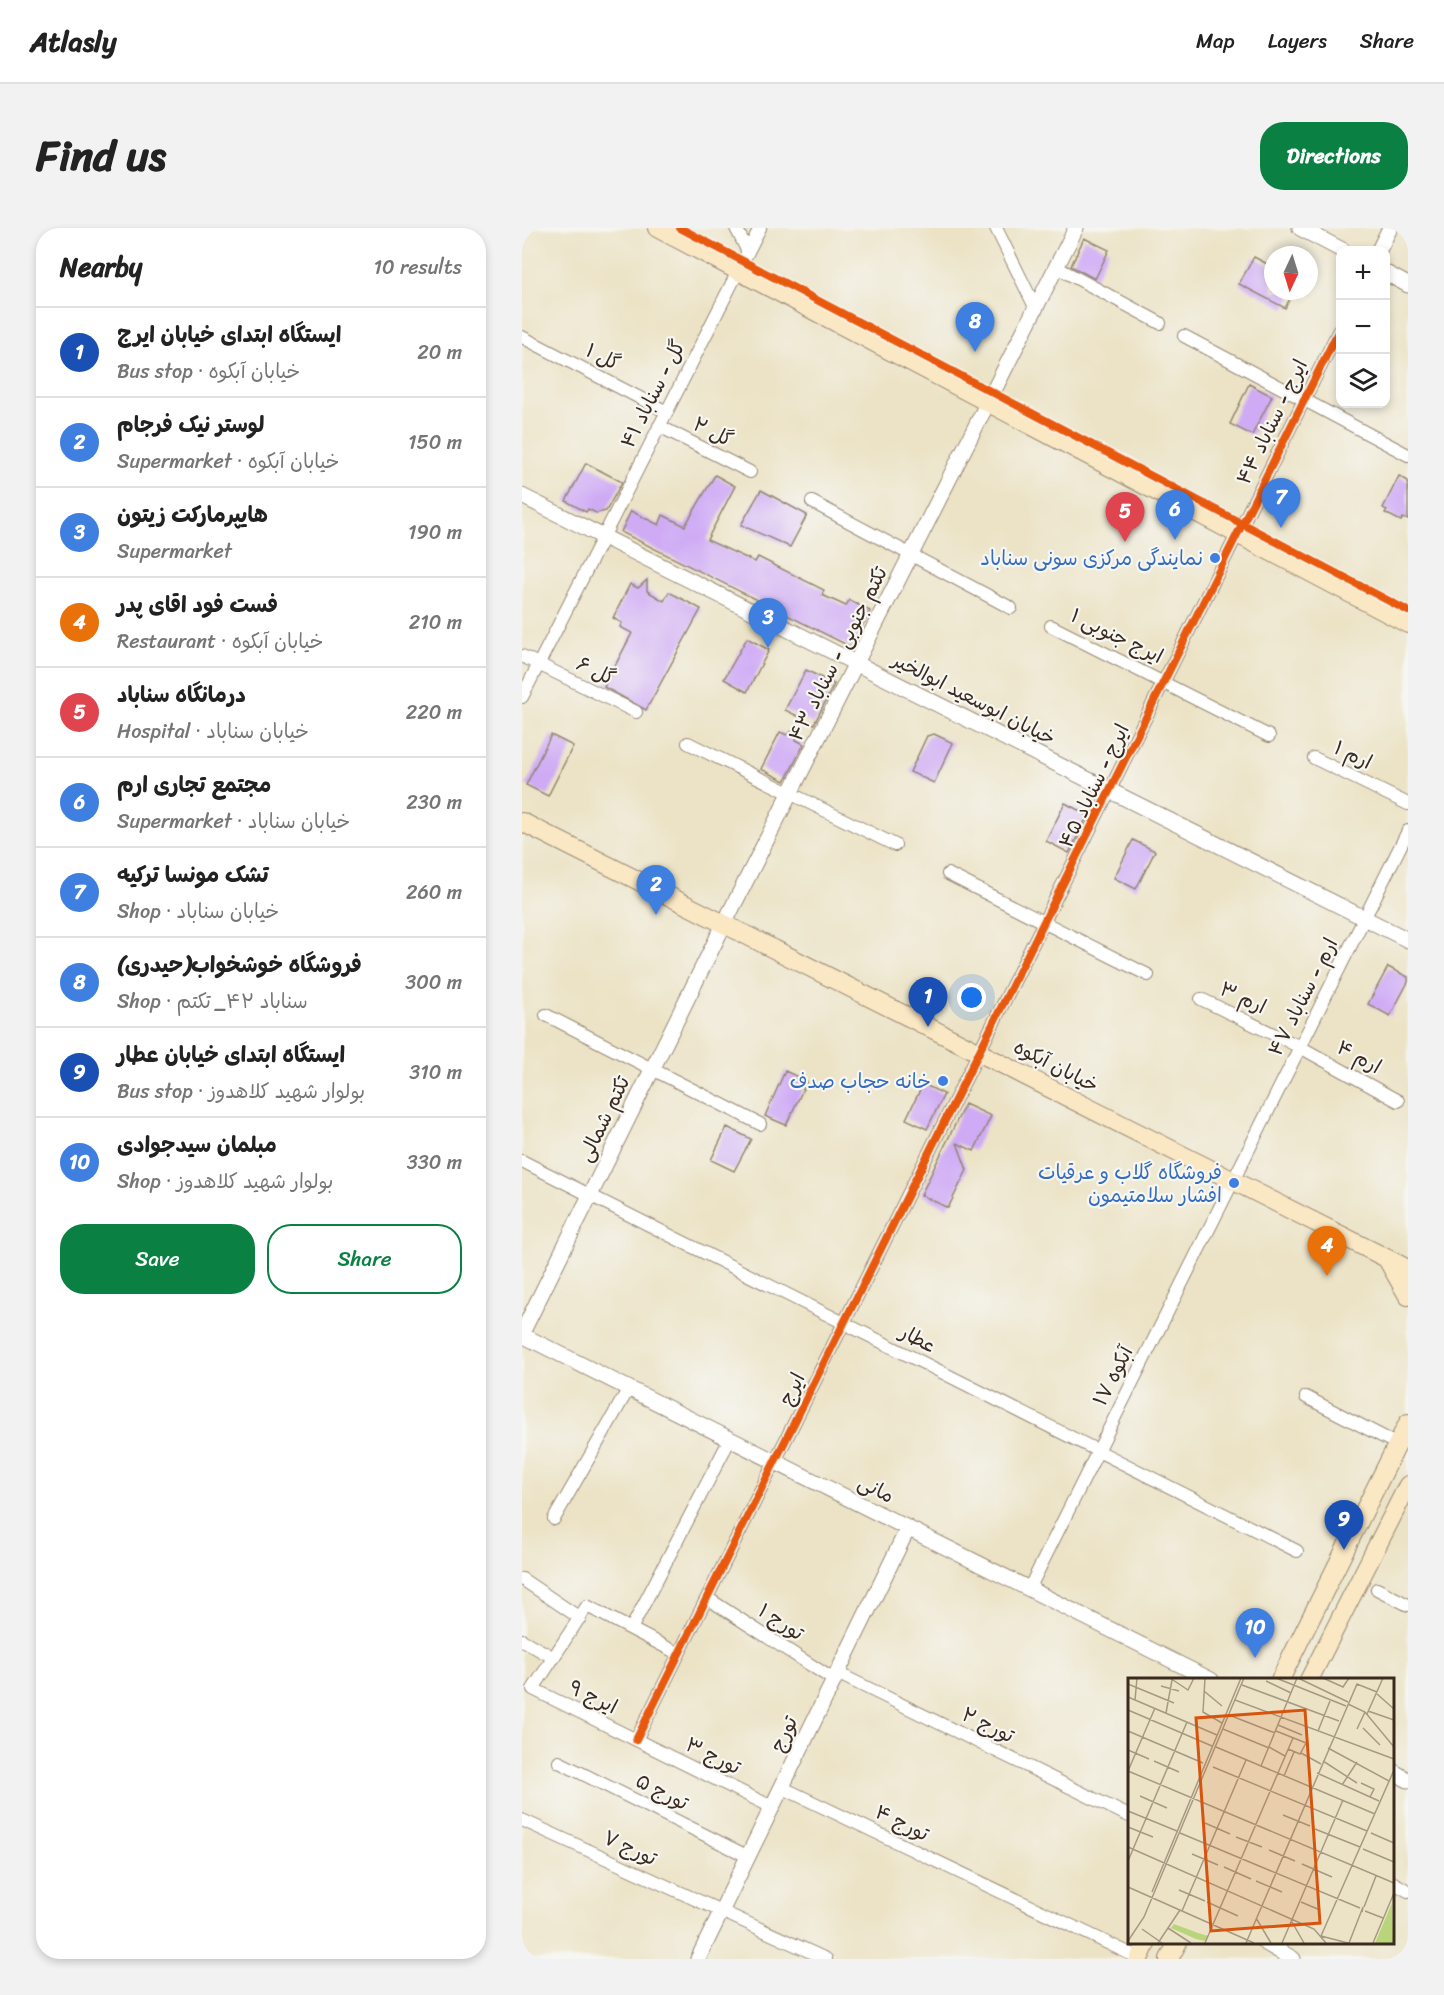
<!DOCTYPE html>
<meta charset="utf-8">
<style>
:root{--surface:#fff;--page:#f2f2f2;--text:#222;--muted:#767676;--line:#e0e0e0;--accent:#0b8043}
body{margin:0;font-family:Sriracha,"Playpen Sans Arabic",sans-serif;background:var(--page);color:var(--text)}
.controls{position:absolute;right:18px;top:18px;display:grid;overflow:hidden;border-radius:12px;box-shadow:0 3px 9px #0003}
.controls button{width:54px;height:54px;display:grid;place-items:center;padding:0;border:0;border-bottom:2px solid var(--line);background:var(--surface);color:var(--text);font:30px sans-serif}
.compass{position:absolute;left:742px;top:18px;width:54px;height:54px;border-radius:50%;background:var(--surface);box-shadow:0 3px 9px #0003;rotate:184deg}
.you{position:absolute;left:450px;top:770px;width:21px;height:21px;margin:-15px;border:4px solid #fff;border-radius:50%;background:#1a73e8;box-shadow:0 0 0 9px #1a73e833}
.badge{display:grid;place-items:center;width:39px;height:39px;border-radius:50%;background:var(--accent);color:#fff;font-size:20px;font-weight:700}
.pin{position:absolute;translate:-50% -50px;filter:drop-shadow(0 2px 3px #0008)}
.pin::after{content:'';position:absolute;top:32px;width:21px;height:18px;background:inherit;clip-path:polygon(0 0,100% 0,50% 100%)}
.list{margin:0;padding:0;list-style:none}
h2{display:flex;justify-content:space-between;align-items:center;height:78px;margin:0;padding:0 24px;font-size:26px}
h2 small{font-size:20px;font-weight:400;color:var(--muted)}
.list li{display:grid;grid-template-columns:39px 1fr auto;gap:18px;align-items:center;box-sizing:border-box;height:90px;padding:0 24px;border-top:2px solid var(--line)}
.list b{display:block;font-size:22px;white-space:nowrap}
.list p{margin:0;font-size:20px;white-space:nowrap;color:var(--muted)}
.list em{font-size:20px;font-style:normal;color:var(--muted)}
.actions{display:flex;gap:12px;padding:18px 24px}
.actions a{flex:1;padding:14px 0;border:2px solid var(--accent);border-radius:24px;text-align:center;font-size:21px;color:var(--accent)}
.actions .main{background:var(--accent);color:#fff}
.icon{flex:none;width:33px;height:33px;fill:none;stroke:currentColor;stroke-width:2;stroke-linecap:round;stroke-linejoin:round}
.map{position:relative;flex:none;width:886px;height:1731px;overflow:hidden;border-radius:24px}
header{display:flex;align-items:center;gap:36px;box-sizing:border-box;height:84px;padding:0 30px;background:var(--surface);border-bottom:2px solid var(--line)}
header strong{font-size:28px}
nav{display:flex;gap:33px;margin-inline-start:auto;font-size:21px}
.intro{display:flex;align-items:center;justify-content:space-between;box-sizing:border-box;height:144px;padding:0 36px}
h1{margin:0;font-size:42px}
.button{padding:15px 27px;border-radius:24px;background:var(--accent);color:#fff;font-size:21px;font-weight:700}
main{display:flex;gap:36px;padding:0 36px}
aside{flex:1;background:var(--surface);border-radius:24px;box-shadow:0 3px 9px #0003}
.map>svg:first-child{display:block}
.building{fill:#cfaaf5}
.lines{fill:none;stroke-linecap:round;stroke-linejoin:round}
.minor-casing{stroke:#948672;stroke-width:14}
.tertiary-casing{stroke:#948672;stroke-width:17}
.secondary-casing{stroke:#948672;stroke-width:20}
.minor{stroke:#fff;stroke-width:12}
.tertiary{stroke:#fff;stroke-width:15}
.secondary{stroke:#fae7c3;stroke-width:18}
.cycleway-casing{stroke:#f6f6f2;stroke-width:11}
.cycleway{stroke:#e8590c;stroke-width:8}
.shop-dot{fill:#3f7fe0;stroke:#f6f6f2;stroke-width:2}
.labels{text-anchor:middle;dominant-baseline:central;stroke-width:4.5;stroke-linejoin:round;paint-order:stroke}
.street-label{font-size:20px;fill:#3b2a1e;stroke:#f6f6f2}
.shop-label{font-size:20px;fill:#366cbe;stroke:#f6f6f2;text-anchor:end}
.inset-road{fill:none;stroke:#a59983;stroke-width:1.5}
.view{fill:#d7540e;fill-opacity:0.15;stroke:#d7540e;stroke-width:3}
.inset-edge{fill:none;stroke:#3b2a1e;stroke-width:3}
</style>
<header>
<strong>Atlasly</strong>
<nav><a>Map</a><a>Layers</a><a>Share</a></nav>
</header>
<div class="intro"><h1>Find us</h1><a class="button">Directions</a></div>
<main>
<aside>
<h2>Nearby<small>10 results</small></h2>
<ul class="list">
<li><span class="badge" style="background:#1a4fb4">1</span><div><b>ایستگاه ابتدای خیابان ایرج</b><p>Bus stop · خیابان آبکوه</p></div><em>20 m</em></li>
<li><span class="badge" style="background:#3f7fe0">2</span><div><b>لوستر نیک فرجام</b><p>Supermarket · خیابان آبکوه</p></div><em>150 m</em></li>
<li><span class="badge" style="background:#3f7fe0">3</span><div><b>هایپرمارکت زیتون</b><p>Supermarket</p></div><em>190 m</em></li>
<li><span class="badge" style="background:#e8710a">4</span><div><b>فست فود اقای پدر</b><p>Restaurant · خیابان آبکوه</p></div><em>210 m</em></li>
<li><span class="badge" style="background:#e0444e">5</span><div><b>درمانگاه سناباد</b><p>Hospital · خیابان سناباد</p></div><em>220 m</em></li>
<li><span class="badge" style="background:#3f7fe0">6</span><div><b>مجتمع تجاری ارم</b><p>Supermarket · خیابان سناباد</p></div><em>230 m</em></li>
<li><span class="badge" style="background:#3f7fe0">7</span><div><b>تشک مونسا ترکیه</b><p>Shop · خیابان سناباد</p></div><em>260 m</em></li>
<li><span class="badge" style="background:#3f7fe0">8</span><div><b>فروشگاه خوشخواب(حیدری)</b><p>Shop · سناباد ۴۲_ تکتم</p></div><em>300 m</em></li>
<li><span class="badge" style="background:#1a4fb4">9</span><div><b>ایستگاه ابتدای خیابان عطار</b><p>Bus stop · بولوار شهید کلاهدوز</p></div><em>310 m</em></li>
<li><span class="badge" style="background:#3f7fe0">10</span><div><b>مبلمان سیدجوادی</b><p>Shop · بولوار شهید کلاهدوز</p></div><em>330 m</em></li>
</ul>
<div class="actions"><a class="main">Save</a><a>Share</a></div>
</aside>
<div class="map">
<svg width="886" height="1731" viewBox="0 0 886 1731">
<rect width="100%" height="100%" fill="#f6f6f2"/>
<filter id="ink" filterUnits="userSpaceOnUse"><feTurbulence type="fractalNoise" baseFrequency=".0167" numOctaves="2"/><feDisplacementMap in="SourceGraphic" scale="12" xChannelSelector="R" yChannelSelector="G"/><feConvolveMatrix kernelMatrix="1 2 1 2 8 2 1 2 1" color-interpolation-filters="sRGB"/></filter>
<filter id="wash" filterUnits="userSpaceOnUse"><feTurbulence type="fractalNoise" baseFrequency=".008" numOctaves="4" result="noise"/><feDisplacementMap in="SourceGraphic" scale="24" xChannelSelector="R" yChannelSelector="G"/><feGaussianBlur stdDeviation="1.35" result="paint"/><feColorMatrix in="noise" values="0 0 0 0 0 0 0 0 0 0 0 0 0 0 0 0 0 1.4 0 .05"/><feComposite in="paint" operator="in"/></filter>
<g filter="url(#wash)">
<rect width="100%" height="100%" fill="#ece3c6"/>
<g id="blocks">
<path class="building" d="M 562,10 L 587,22 L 573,51 L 549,38 Z
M 732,29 L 751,39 L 751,63 L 772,63 L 763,80 L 717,56 Z
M 727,156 L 750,168 L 730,207 L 708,196 Z
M 64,235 L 100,254 L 84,283 L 74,285 L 66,281 L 64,284 L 44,273 Z
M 193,247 L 213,258 L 185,312 L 233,334 L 236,329 L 302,362 L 300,367 L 324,378 L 327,372 L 348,383 L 329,419 L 99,304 L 109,283 L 137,297 L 141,287 L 163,298 Z
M 877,248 L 886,253 L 886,292 L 881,290 L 879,293 L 863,285 L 865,282 L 861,280 Z
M 239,262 L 285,287 L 268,319 L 219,297 Z
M 125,352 L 125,363 L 142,373 L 147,364 L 179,381 L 124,482 L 82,459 L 110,405 L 98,399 L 100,395 L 91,390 L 108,356 L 116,360 Z
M 225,410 L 247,422 L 225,464 L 202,451 Z
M 284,442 L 312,456 L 292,496 L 263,482 Z
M 276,498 L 274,512 L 282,516 L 263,553 L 239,541 L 258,504 L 265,507 Z
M 412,506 L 431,515 L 412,555 L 388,544 L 405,508 Z
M 29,507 L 51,518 L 26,568 L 4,557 Z
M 543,575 L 564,586 L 565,589 L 547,625 L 524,613 Z
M 611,612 L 633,623 L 614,661 L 592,650 Z
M 866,739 L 886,749 L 886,754 L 868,788 L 846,776 Z
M 263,843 L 285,853 L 264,897 L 243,888 Z
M 401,856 L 422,866 L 405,901 L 384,891 Z
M 443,876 L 469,888 L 452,923 L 435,915 L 445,942 L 426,980 L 399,967 Z
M 205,899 L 229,911 L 212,943 L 189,932 Z"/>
</g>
</g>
<g filter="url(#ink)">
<use href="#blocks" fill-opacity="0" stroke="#948672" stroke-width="1.5"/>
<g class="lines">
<defs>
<path id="minor" d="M 214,0 L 226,24
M 474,0 L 514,81
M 534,39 L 638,95
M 662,108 L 886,227
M 0,109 L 145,184
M 137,198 L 228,244
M 290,274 L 489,380
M 529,398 L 747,508
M 0,428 L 114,484
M 0,469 L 238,0
M 166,515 L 373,617
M 792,530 L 886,576
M 426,646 L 626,747
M 679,771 L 778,819 L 876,873
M 24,787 L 238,896
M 0,933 L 775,1323
M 784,1169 L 875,1216
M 32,1291 L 107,1160
M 0,1351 L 58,1390
M 507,1361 L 886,603
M 855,1361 L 886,1377
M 185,1370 L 312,1452
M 109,1401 L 208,1211
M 0,1412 L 32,1430
M 157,1426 L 65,1378 L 11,1461 L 250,1579
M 315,1445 L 607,1588
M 114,1512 L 818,100
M 37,1534 L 225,1628
M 259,1559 L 617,1730
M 0,1592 L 304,1731
M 870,1654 L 886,1663"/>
<path id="tertiary" d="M 778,0 L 820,22
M 857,22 L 868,0
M 864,45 L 886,57
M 0,268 L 886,712
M 0,1105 L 202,696 L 554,0
M 0,1107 L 689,1452
M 870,1543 L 886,1552
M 742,1714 L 771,1731
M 176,1731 L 386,1300"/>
<path id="secondary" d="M 135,0 L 886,396
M 0,594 L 886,1041
M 865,1031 L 886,1068
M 758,1452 L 886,1195
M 787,1452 L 886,1257
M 617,1731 L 625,1714
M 647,1731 L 656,1714"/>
</defs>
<use href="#minor" class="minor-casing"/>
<use href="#tertiary" class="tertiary-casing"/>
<use href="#secondary" class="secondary-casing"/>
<use href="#minor" class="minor"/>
<use href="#tertiary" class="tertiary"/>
<use href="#secondary" class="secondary"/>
<defs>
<path id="cycleway" d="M 158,0 L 886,383
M 114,1512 L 818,100"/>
</defs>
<use href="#cycleway" class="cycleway-casing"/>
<use href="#cycleway" class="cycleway"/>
</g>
</g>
<g class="shop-dot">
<circle cx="693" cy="330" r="6"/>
<circle cx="421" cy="853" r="6"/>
<circle cx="712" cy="955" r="6"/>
</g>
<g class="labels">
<g class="street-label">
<text transform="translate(81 129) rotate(27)">گل ۱</text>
<text transform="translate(131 166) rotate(-63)">گل - سناباد ۴۱</text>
<text transform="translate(750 194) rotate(-64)">ایرج - سناباد ۴۴</text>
<text transform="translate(191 204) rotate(27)">گل ۲</text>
<text transform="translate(595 408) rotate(26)">ایرج جنوبی ۱</text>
<text transform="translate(316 426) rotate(-63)">تکتم جنوبی - سناباد ۴۳</text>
<text transform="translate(74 443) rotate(26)">گل ۶</text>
<text transform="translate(452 471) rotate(27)">خیابان ابوسعید ابوالخیر</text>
<text transform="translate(831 527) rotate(26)">ارم ۱</text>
<text transform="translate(572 558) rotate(-64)">ایرج - سناباد ۴۵</text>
<text transform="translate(781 769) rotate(-63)">ارم - سناباد ۴۷</text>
<text transform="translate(721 770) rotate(25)">ارم ۳</text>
<text transform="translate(837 829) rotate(29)">ارم ۴</text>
<text transform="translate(534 838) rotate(27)">خیابان آبکوه</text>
<text transform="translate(82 891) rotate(-64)">تکتم شمالی</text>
<text transform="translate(396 1111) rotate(27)">عطار</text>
<text transform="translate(591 1148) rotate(-63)">آبکوه ۱۷</text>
<text transform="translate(270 1161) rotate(-63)">ایرج</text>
<text transform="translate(354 1261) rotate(27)">مانی</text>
<text transform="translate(259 1394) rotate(33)">تورج ۱</text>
<text transform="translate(71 1469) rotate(26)">ایرج ۹</text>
<text transform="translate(466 1497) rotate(26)">تورج ۲</text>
<text transform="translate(262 1506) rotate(-64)">تورج</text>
<text transform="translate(191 1528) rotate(26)">تورج ۳</text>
<text transform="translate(140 1564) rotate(27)">تورج ۵</text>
<text transform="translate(380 1595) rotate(26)">تورج ۴</text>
<text transform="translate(108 1620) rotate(25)">تورج ۷</text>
</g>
<g class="shop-label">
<text x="681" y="330">نمایندگی مرکزی سونی سناباد</text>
<text x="409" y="853">خانه حجاب صدف</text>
<text x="700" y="944">فروشگاه گلاب و عرقیات<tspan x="700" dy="23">افشار سلامتیمون</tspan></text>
</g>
</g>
<g transform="translate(606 1450)">
<rect width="266" height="266" fill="#ece3c6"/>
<path d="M 264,225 L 265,265 L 247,265 ZM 46,246 L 70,255 L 80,258 L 77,263 L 68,261 L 43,250 Z" fill="#b8d57b"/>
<path class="inset-road" d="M 42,0 L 60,12 L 66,0M 77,0 L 75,34 L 94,45M 148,0 L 218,28M 170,0 L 220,24M 195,0 L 215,9 L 221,0M 138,3 L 163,15M 0,6 L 46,25M 114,7 L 211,43M 33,8 L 51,13M 76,13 L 94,28M 249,16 L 266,31M 0,19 L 89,57M 7,22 L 9,0M 107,22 L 266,81M 220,26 L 237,34 L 266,69M 0,32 L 84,68M 240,33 L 266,42M 38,35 L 44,2M 239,36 L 255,0M 101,37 L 147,55M 150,47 L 174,57M 235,50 L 252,67M 95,51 L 141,70M 229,51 L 237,34M 0,53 L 75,85M 148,53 L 178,65 L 172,76 L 160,71M 190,53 L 202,23M 88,69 L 247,136M 141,69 L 157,78M 200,70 L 261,103M 0,72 L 21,81M 173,75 L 193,86M 26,83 L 51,94M 195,83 L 229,105M 133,88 L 169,0M 85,89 L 239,153M 0,93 L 27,30M 0,93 L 266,205M 189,95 L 251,123M 156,98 L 166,74M 233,105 L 246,111 L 242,119M 214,107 L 229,84M 12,118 L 39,130M 0,133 L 49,153M 155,137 L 182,148M 77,145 L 102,156M 0,149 L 25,159M 187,151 L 232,169M 52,155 L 232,230M 243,155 L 266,165M 108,159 L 134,169M 0,169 L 186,251 L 198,265M 235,171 L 266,184M 141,172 L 167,183M 64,176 L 90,187M 0,183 L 59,44M 174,186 L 204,199M 96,189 L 123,201M 128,203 L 154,214M 0,209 L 126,265M 51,212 L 77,223M 24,214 L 113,0M 79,224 L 110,238M 173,224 L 192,232M 236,229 L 248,198M 54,233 L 118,82M 237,233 L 255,240M 128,240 L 143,265M 164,244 L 176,265M 40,250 L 63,265M 14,251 L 34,265M 193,258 L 266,92M 193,258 L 220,265M 0,263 L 16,239 L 116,0M 30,265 L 52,232M 77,265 L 165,60M 118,265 L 229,6 L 249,14M 154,265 L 215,122M 221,265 L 235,229 L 234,234M 245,265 L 266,215"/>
<path class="view" d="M 177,32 L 192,245 L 83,253 L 68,40 Z"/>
<rect width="266" height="266" class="inset-edge"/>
</g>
</svg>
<div class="controls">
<button>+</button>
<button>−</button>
<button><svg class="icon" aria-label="layers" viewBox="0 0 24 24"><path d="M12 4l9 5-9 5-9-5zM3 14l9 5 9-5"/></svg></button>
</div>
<svg class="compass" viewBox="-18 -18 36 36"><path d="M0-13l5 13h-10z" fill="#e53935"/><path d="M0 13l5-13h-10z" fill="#767676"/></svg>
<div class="you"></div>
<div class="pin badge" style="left:406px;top:799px;background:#1a4fb4">1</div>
<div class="pin badge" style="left:134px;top:687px;background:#3f7fe0">2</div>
<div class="pin badge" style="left:246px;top:420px;background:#3f7fe0">3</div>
<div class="pin badge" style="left:805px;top:1048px;background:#e8710a">4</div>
<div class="pin badge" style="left:603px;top:314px;background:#e0444e">5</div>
<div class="pin badge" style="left:653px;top:312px;background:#3f7fe0">6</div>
<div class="pin badge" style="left:759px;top:300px;background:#3f7fe0">7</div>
<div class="pin badge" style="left:453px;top:124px;background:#3f7fe0">8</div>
<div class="pin badge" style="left:822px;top:1322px;background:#1a4fb4">9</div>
<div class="pin badge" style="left:733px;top:1430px;background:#3f7fe0">10</div>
</div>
</main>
